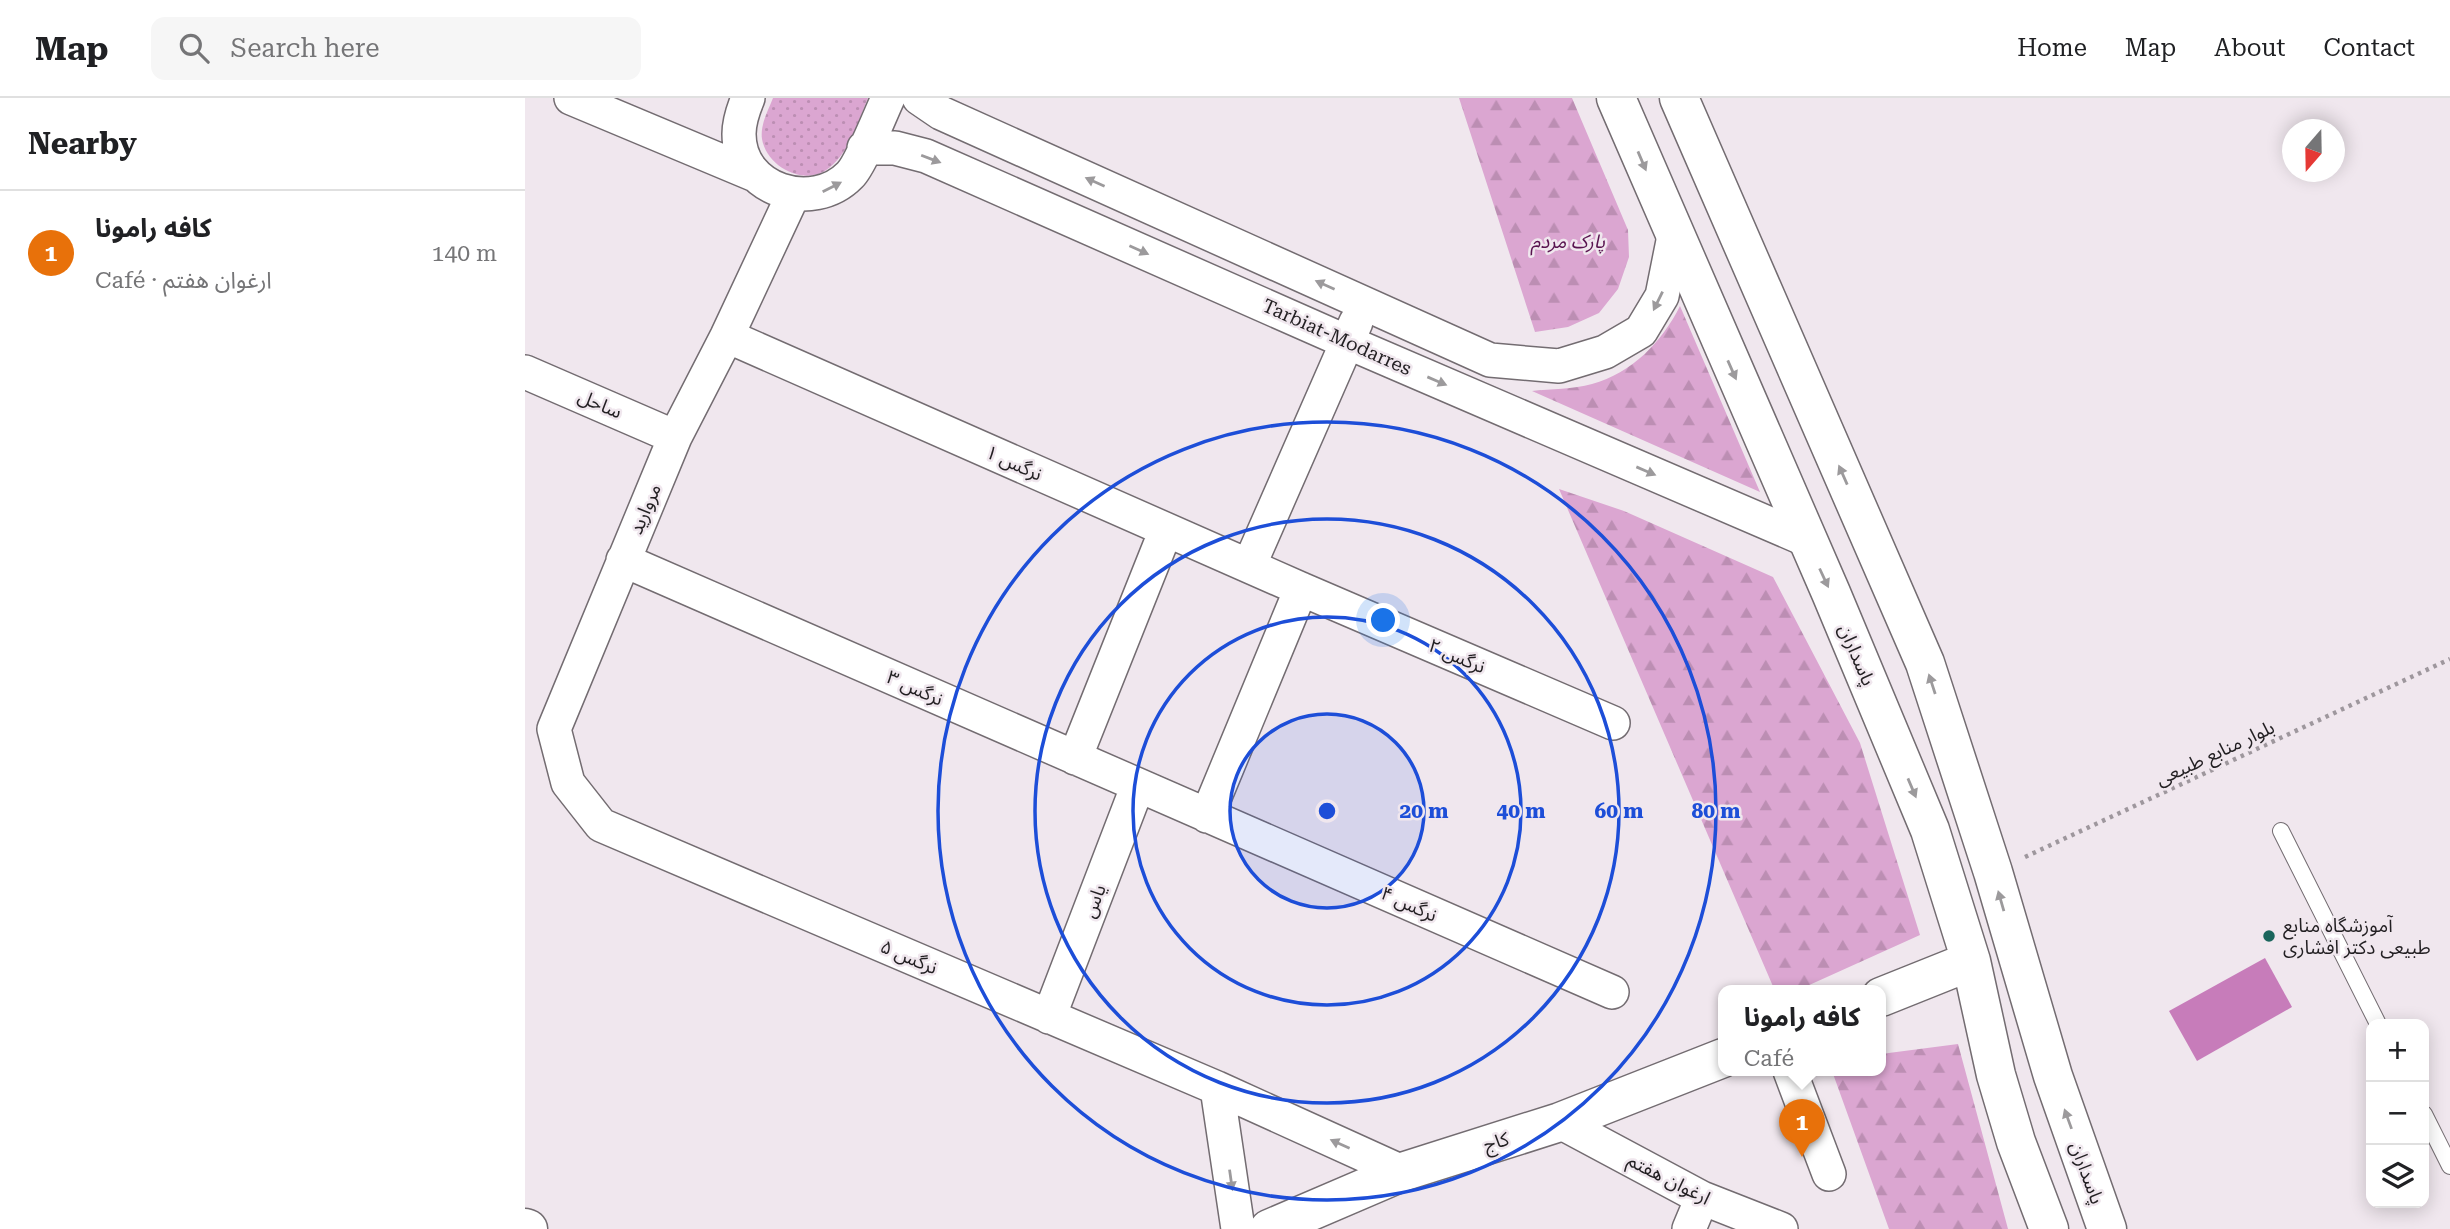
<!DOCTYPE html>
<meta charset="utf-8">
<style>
:root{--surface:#fff;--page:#f6f6f6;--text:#202124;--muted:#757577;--line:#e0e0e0;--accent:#1a655c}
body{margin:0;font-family:"Roboto Serif","Noto Sans Arabic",serif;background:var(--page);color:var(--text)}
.controls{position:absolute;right:21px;bottom:21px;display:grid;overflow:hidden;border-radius:14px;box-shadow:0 4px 18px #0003}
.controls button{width:63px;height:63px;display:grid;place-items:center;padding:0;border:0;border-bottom:2px solid var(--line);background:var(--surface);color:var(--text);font:35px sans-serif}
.compass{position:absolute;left:1757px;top:21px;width:63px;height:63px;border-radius:50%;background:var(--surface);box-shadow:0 4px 18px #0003;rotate:200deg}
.you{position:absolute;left:859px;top:523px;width:24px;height:24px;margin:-18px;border:5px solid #fff;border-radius:50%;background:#1a73e8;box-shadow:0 0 0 10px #1a73e833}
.badge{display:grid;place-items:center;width:46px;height:46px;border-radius:50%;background:var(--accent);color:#fff;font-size:23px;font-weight:700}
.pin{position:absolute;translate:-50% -58px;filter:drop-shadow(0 2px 4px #0008)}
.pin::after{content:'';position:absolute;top:37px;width:24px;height:21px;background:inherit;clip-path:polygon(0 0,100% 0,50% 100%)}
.popup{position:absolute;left:1193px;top:887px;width:168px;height:91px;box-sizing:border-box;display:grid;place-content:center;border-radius:14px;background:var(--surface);filter:drop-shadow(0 2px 5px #0005);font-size:23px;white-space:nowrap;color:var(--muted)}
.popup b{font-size:26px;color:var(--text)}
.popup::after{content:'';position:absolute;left:50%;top:100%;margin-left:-14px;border:14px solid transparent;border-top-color:var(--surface)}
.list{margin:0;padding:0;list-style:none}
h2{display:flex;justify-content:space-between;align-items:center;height:91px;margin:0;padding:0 28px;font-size:30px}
h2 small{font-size:23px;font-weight:400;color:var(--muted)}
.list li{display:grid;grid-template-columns:46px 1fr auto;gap:21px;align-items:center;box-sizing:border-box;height:126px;padding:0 28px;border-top:2px solid var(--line)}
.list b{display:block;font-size:26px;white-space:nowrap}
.list p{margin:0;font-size:23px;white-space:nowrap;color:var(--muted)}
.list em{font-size:23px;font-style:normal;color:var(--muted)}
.icon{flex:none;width:38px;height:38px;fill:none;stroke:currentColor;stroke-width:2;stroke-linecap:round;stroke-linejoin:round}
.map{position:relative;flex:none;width:1925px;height:1131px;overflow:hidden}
header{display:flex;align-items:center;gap:42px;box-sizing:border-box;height:98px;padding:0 35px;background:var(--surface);border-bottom:2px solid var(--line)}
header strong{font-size:33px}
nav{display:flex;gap:38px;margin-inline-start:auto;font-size:24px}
.search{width:490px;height:63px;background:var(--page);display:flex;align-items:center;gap:18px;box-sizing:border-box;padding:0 24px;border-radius:14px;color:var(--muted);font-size:26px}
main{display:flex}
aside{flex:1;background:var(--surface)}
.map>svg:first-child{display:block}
.grass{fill:url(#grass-dots)}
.forest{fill:url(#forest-firs)}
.water{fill:#c77cba}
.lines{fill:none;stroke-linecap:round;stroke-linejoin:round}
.lane-casing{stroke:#736c71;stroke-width:18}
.street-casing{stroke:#736c71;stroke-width:36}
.secondary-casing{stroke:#736c71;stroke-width:41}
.path{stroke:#9e979d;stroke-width:4.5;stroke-dasharray:3.5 5;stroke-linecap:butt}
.lane{stroke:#fff;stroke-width:16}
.street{stroke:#fff;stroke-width:33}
.secondary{stroke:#fff;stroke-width:38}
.oneway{fill:#9c9a9c}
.ring{fill:none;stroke:#1d4ed8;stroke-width:3.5}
.poi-dot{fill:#1a655c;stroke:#f0e7ee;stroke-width:2.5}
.labels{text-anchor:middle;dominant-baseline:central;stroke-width:5;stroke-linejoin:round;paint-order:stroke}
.park-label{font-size:19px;font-style:italic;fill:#58134f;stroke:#f0e7ee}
.street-label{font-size:19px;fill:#221f22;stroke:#f0e7ee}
.poi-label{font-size:19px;fill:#221f22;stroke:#f0e7ee;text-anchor:start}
.centre{fill:#1d4ed8;stroke:#f0e7ee;stroke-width:3.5}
.ring-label{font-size:21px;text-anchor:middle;font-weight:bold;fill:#1d4ed8;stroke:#f0e7ee;stroke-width:5;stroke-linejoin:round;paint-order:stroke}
</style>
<header>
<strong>Map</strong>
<div class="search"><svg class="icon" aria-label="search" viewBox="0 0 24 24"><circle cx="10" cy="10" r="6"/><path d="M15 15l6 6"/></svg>Search here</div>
<nav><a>Home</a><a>Map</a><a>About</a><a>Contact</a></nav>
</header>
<main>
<aside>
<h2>Nearby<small></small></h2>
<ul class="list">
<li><span class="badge" style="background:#e8710a">1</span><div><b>کافه رامونا</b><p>Café · ارغوان هفتم</p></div><em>140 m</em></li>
</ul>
</aside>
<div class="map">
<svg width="1925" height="1131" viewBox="0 0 1925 1131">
<defs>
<pattern id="grass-dots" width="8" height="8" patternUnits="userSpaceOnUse" patternTransform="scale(1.75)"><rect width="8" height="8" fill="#dba6d1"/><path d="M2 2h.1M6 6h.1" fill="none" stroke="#bc8eb3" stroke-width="1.8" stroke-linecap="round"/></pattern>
<pattern id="forest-firs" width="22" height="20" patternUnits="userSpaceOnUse" patternTransform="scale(1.75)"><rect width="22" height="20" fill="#dba6d1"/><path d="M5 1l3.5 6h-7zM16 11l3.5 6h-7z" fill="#bc8eb3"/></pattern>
</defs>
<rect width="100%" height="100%" fill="#f0e7ee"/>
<path class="grass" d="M 248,0 L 343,0 C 333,23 325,54 304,70 C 281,89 242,70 237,41 C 235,27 243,13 248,0 Z"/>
<path class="forest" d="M 934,0 L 1047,0 L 1103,132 L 1104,159 L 1093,191 L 1074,215 L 1043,229 L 1010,234 Z
M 1155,208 L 1235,394 L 1007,293 C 1026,291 1048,291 1067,286 C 1107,275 1137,244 1155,208 Z
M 1034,391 L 1099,413 L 1248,479 L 1335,645 L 1395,837 L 1271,893 L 1250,893 Z
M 1433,946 L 1483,1131 L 1364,1131 L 1307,973 L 1356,973 L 1356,956 Z"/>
<path class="water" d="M 1740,860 L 1767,909 L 1672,963 L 1644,913 Z"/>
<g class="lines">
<defs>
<path id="lane" d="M 1756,733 L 1853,926
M 1899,1016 L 1925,1068"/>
<path id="street" d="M 46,0 L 230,77
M 223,0 C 218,12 214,23 214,36 C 214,93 288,115 325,77 C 336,66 355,17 363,0
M 394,0 L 416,15 L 965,262 L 1034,268 L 1080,254 L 1116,233 L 1137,198 L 1149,138
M 339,50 L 370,50 L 401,58 L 822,244 L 1282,442
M 268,97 L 202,238 L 150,339 L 29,631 L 43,685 L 76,727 L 692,990
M 202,238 L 776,491 L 1088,625
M 0,274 L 150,339
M 98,462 L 1087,894
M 724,468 L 831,224
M 550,660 L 641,432
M 682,718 L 776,491
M 524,919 L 613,687
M 1265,973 L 1304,1076
M 1035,1024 L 1177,1100 L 1256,1131
M 713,1131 L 692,990 L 877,1074
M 1164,1131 L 1177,1100"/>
<path id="secondary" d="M 1091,0 L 1306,495 L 1405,732 L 1446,863 L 1471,977 L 1491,1044 L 1524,1131
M 1154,0 L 1400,565 L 1468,774 L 1528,978 L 1582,1131
M 1356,899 L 1446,863
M 0,1130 L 3,1131
M 744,1131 L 877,1074 L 1035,1024 L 1198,960"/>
</defs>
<use href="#lane" class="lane-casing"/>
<use href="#street" class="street-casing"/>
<use href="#secondary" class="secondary-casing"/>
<path class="path" d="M 1500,759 L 1925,561"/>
<use href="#lane" class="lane"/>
<use href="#street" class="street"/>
<use href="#secondary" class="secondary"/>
</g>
<defs><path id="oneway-solid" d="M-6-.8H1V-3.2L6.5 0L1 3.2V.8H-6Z" transform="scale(1.75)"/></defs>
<g class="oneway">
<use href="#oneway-solid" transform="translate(406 61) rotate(21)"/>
<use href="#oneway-solid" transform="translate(1117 63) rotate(67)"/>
<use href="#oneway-solid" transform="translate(570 84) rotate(-156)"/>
<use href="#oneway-solid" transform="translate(307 89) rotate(-27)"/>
<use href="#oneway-solid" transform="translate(614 152) rotate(24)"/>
<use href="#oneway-solid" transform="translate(800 187) rotate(-156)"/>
<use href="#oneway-solid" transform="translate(1133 203) rotate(116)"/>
<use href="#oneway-solid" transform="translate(1207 272) rotate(66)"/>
<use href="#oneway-solid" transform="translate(912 283) rotate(23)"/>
<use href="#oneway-solid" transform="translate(1121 373) rotate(23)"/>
<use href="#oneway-solid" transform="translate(1318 377) rotate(-114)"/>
<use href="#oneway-solid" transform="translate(1299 480) rotate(65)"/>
<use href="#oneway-solid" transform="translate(1407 586) rotate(-108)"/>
<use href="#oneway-solid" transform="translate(1387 690) rotate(67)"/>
<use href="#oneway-solid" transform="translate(1476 803) rotate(-106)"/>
<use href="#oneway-solid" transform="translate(1543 1021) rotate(-110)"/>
<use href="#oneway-solid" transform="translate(815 1046) rotate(-156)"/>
<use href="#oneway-solid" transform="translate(706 1082) rotate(82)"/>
</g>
<circle cx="802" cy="713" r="97" fill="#1d4ed8" fill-opacity=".12"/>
<g class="ring">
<circle cx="802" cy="713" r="97"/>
<circle cx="802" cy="713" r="194"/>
<circle cx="802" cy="713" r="292"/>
<circle cx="802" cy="713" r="389"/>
</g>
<circle class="poi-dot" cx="1744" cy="838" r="7"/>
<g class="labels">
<g class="park-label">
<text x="1043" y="143">پارک مردم</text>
</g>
<g class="street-label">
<text transform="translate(812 239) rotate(24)">Tarbiat-Modarres</text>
<text transform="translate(75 306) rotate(23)">ساحل</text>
<text transform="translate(489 365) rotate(24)">نرگس ۱</text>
<text transform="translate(120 411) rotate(-67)">مروارید</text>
<text transform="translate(1332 557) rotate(67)">پاسداران</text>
<text transform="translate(932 558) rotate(23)">نرگس ۲</text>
<text transform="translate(390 590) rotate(24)">نرگس ۳</text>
<text transform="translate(1690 655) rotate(-25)">بلوار منابع طبیعی</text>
<text transform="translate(569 803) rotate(-69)">یاس</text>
<text transform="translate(884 806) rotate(24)">نرگس ۴</text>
<text transform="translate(384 859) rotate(23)">۵ نرگس</text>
<text transform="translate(971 1044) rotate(-18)">کاج</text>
<text transform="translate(1562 1075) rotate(70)">پاسداران</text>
<text transform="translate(1144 1081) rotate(27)">ارغوان هفتم</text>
</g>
<g class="poi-label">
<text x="1758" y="827">آموزشگاه منابع<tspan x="1758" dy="22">طبیعی دکتر افشاری</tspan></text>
</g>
</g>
<circle cx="802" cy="713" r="10" class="centre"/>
<g class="ring-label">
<text x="899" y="720">20 m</text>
<text x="996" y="720">40 m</text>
<text x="1094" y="720">60 m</text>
<text x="1191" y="720">80 m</text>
</g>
</svg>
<div class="controls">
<button>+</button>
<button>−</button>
<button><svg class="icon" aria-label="layers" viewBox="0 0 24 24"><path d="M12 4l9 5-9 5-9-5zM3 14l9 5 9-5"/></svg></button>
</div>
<svg class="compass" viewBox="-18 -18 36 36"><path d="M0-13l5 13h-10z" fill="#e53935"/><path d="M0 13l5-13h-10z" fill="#757577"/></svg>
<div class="you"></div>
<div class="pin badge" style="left:1277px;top:1059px;background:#e8710a">1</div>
<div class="popup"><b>کافه رامونا</b>Café</div>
</div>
</main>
